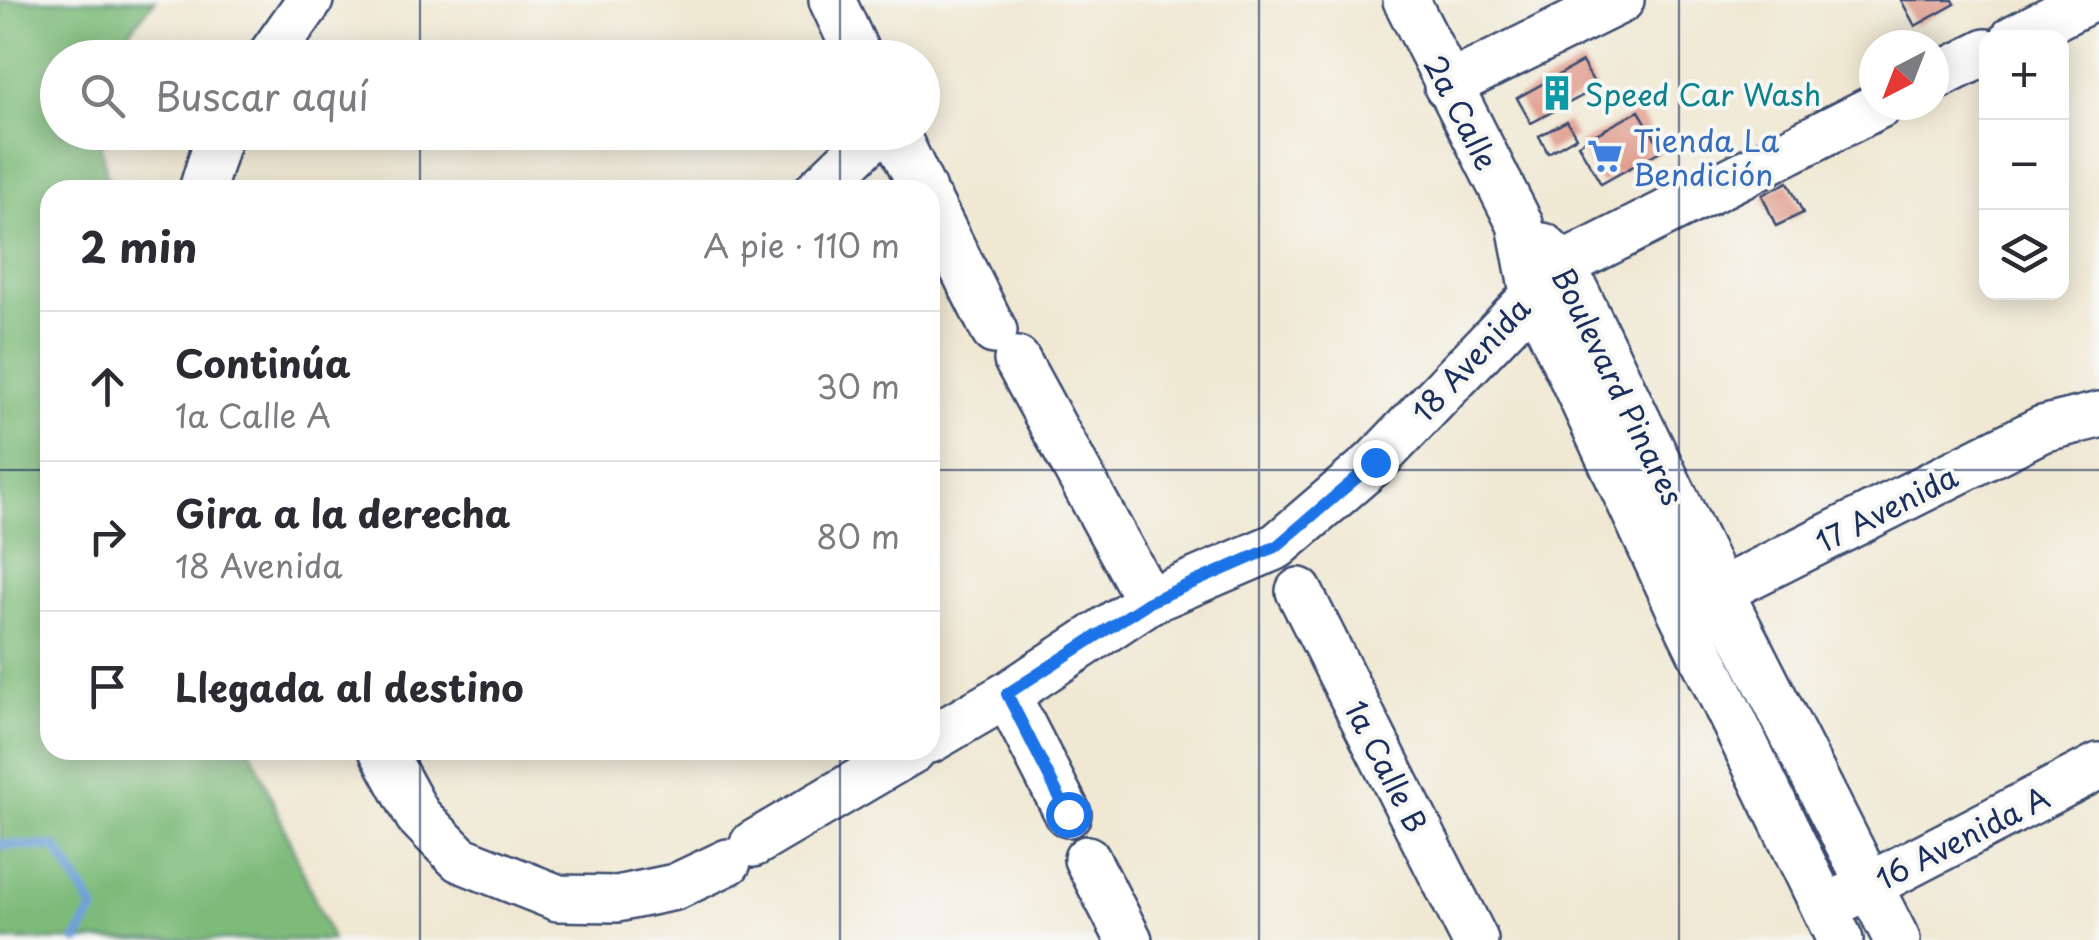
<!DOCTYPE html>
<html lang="es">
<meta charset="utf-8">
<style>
:root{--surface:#fff;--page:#f7f7f7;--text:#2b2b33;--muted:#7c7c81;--line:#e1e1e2}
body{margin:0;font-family:"Playpen Sans",sans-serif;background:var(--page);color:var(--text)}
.controls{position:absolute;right:30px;top:30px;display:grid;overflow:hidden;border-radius:20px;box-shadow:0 5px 25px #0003}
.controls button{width:90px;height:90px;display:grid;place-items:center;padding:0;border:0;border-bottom:2px solid var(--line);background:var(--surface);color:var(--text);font:50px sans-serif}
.compass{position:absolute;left:1859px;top:30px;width:90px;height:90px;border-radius:50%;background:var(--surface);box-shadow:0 5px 25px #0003;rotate:222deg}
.stop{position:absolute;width:30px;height:30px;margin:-22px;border:8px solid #1a73e8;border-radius:50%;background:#fff}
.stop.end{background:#1a73e8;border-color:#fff;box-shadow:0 2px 10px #0008}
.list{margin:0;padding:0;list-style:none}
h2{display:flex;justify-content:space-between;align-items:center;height:130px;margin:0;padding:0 40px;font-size:42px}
h2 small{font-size:32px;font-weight:400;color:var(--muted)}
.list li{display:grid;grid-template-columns:65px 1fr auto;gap:30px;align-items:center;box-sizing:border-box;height:150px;padding:0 40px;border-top:2px solid var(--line)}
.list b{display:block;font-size:38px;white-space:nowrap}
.list p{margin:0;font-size:32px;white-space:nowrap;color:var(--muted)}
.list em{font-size:32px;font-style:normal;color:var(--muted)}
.icon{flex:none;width:55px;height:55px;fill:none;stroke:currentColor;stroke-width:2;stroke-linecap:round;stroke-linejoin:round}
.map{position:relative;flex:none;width:2099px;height:940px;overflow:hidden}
.search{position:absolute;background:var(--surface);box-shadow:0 5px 25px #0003;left:40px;top:40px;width:900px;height:110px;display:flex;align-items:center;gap:25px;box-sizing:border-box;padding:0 35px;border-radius:55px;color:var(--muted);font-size:38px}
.panel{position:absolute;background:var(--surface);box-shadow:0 5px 25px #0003;left:40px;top:180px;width:900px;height:580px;border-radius:30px}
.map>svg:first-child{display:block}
.forest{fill:#7ebb7a;stroke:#4c756c;stroke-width:2.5}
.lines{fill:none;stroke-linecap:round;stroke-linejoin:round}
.stream{stroke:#6ea1da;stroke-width:10}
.building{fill:#dd907f}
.minor-casing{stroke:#3b4b70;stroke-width:50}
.minor{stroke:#fff;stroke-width:45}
.route{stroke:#1a73e8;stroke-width:12}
.grid{fill:none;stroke:#1b2f5e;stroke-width:2.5;stroke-opacity:0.55}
.labels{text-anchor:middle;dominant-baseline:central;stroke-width:8;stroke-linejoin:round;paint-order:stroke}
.culture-label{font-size:30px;fill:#0d838f;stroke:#f6f6f2;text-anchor:start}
.street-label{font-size:30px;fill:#1b2f5e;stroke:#f6f6f2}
.shop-label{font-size:30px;fill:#366cbe;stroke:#f6f6f2;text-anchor:start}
</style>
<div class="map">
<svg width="2099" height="940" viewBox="0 0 2099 940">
<rect width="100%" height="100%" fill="#f6f6f2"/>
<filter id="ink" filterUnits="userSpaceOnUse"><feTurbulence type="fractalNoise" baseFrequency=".01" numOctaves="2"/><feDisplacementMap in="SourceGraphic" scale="20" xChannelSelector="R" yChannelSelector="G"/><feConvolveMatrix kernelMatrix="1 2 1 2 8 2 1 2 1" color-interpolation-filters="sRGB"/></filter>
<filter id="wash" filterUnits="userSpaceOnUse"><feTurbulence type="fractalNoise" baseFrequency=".0048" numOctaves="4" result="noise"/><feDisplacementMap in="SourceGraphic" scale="40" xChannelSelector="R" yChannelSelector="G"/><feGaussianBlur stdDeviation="2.25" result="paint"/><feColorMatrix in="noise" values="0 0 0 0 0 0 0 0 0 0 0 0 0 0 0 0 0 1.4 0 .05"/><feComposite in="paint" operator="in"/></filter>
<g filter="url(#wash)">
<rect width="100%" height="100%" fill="#f0e8d3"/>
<path class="forest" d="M 0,0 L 155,0 L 109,57 L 58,58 L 58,132 L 98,133 L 110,190 L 50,190 L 50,750 L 251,750 L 332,940 L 0,940 Z"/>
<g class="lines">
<path class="stream" d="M 0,844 L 56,847 L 94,909 L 77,940"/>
</g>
<g id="blocks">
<path class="building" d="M 1901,0 L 1953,0 L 1955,4 L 1915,26 Z
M 1582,62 L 1597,88 L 1531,123 L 1517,98 Z
M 1639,111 L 1662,150 L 1601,184 L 1578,144 Z
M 1567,121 L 1576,137 L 1548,153 L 1539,136 Z
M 1788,182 L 1803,213 L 1776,226 L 1762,195 Z"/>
</g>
</g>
<g filter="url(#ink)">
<use href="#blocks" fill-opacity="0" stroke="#3b4b70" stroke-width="2.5"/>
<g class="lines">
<defs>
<path id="minor" d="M 832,0 L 859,58
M 1406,0 L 1520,224 L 1533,293 L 1678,606 L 1840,940
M 2014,38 L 2089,0
M 269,58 L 310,0
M 1934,78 L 1986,52
M 1447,86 L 1621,0
M 895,132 L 923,190
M 202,190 L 220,132
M 818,190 L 878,132
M 930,203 L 994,331
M 1543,246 L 1563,265 L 1720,591 L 1897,940
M 1017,360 L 1149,601
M 1299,591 L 1475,940
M 1694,600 L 1720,591 L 2042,429 L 2099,415
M 1007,695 L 1068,814
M 930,740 L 1007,695 L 1149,601 L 1277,546 L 1375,462 L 1563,265 L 1880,105
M 382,750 L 418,816 L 460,859 L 558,898 L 617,899 L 675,887 L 728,862
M 753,844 L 913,750
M 1087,859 L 1129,940
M 1843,899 L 2099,766"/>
</defs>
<use href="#minor" class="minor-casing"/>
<use href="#minor" class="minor"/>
</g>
</g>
<g class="lines" filter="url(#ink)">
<path class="route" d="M 1068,814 L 1007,694 L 1149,602 L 1277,546 L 1375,462"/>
</g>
<path class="grid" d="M 420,0 L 420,58M 840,0 L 840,58M 1259,0 L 1259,940M 1679,0 L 1679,940M 420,132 L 420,190M 840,132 L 840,190M 0,470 L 50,470M 930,470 L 2099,470M 420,750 L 420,940M 840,750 L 840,940"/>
<defs>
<symbol id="building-bare" viewBox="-9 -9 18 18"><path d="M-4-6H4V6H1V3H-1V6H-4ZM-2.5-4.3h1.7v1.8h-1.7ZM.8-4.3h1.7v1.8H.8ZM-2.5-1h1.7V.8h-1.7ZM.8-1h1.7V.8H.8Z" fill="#0f9aa8" stroke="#f6f6f2" stroke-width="2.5" paint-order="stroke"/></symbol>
<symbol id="supermarket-bare" viewBox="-9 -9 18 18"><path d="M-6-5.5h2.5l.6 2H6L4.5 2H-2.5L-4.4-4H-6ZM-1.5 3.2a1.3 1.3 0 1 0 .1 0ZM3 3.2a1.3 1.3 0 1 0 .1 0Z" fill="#3f7fe0" stroke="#f6f6f2" stroke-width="2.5" paint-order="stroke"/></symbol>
</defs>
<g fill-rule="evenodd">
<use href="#building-bare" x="1532" y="68" width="50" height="50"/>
<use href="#supermarket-bare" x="1580" y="131" width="50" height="50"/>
</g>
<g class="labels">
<g class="culture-label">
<text x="1585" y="93">Speed Car Wash</text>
</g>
<g class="street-label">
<text transform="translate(1462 112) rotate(63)">2a Calle</text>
<text transform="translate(1470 359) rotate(-47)">18 Avenida</text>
<text transform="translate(1619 386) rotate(64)">Boulevard Pinares</text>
<text transform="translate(1886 508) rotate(-27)">17 Avenida</text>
<text transform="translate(1387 766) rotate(63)">1a Calle B</text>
<text transform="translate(1962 837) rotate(-27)">16 Avenida A</text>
</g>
<g class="shop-label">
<text x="1633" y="139">Tienda La<tspan x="1633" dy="34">Bendición</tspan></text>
</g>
</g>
</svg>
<div class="controls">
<button>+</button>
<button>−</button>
<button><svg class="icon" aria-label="layers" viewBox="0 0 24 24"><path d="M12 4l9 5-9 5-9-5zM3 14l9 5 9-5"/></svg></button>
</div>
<svg class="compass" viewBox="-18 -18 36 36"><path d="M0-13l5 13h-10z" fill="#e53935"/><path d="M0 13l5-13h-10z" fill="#7c7c81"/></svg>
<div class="stop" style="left:1068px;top:814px"></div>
<div class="stop end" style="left:1375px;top:462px"></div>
<div class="search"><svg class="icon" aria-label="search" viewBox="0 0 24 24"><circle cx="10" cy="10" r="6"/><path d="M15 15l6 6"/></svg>Buscar aquí</div>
<section class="panel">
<h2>2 min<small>A pie · 110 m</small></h2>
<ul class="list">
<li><svg class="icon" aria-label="ahead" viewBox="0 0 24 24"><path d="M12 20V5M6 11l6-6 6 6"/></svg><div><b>Continúa</b><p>1a Calle A</p></div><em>30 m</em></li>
<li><svg class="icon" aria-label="right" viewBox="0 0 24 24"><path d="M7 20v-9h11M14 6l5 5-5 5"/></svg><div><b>Gira a la derecha</b><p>18 Avenida</p></div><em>80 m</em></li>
<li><svg class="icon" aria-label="arrive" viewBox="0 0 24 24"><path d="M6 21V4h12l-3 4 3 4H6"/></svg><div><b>Llegada al destino</b></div></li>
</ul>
</section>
</div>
